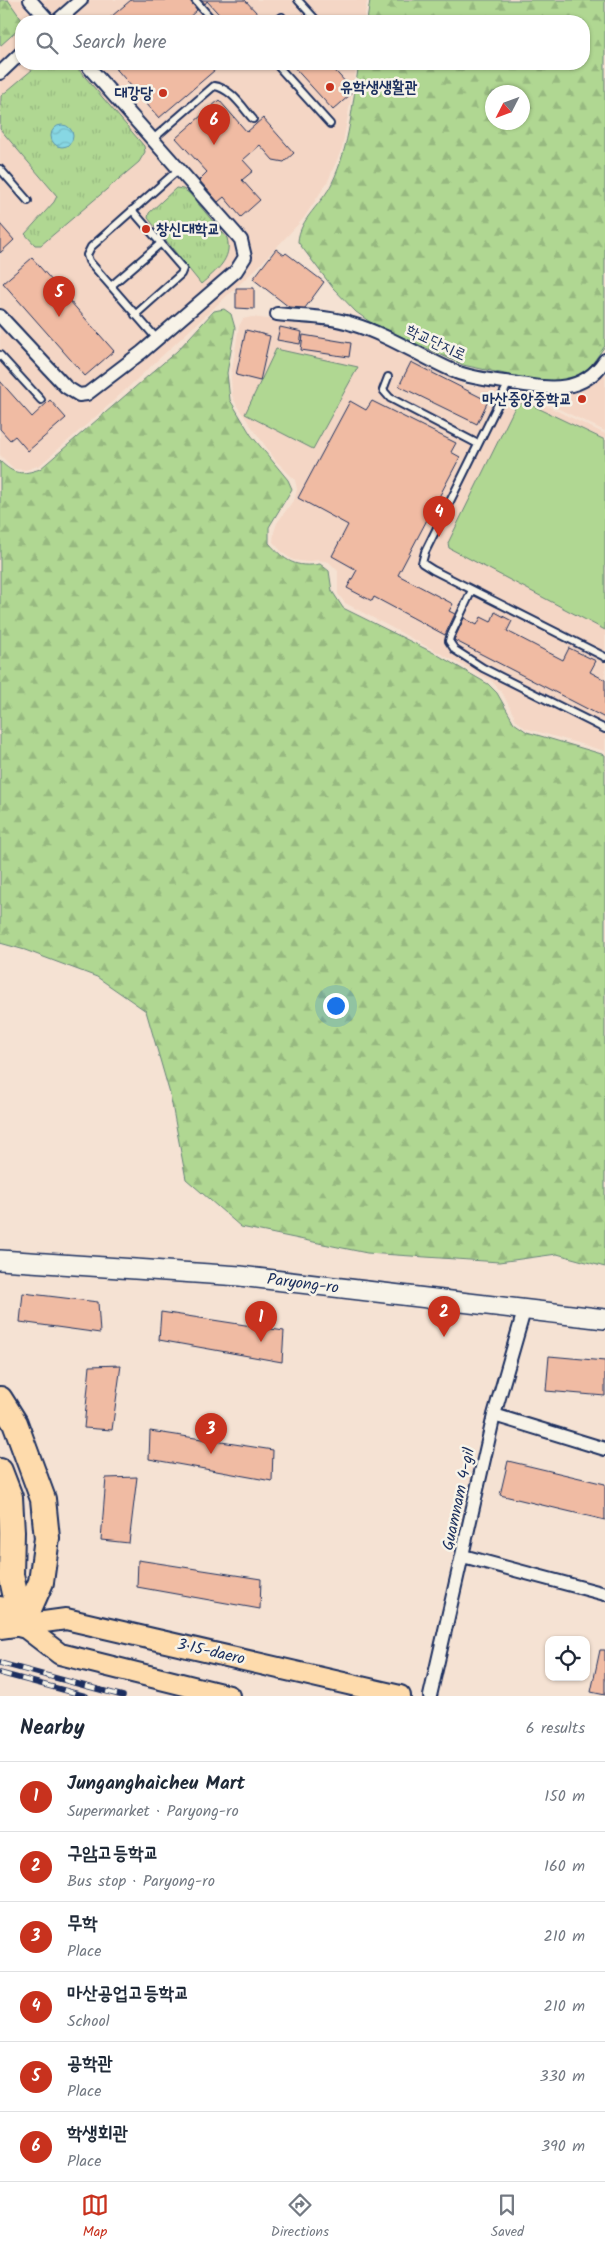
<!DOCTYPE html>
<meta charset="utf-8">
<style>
:root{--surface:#fff;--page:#f6f6f7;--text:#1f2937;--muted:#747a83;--line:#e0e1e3;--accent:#c8321e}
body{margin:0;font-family:Kalam,"Poor Story",sans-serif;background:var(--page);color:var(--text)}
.controls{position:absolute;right:15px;bottom:15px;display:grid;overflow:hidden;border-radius:10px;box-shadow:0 1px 4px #0004}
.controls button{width:45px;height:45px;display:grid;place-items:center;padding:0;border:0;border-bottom:1px solid var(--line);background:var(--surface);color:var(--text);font:25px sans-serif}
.compass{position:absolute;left:485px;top:85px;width:45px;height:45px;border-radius:50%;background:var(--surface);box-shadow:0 1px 4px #0004;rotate:228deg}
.you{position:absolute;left:335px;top:1005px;width:18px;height:18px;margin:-12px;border:4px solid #fff;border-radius:50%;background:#1a73e8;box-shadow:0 0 0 8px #1a73e833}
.badge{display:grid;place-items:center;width:32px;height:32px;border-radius:50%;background:var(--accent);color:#fff;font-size:16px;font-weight:700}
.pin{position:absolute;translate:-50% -41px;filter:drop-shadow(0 1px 2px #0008)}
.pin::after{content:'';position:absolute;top:26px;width:18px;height:15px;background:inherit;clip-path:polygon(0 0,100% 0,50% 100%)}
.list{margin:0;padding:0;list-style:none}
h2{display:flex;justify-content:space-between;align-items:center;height:65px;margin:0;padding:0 20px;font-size:21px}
h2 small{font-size:16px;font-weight:400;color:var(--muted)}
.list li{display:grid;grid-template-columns:32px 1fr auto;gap:15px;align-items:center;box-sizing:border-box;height:70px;padding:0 20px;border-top:1px solid var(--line)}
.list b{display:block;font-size:19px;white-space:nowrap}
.list p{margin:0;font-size:16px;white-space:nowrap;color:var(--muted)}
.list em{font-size:16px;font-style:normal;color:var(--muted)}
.icon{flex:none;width:28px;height:28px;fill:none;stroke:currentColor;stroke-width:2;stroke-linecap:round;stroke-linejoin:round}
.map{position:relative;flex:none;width:605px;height:1696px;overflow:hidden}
.search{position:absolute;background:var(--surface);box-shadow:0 1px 4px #0004;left:15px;right:15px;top:15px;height:55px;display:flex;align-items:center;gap:12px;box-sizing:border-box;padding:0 18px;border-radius:20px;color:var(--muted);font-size:19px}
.sheet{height:485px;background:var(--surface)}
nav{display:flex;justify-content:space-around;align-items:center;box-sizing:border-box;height:70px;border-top:1px solid var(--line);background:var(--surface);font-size:14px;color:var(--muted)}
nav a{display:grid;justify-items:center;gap:2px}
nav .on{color:var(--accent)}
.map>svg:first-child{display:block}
.built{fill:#f4d6c5}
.grass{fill:url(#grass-tufts);stroke:#668378}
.forest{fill:url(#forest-firs);stroke:#668378;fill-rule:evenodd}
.pitch{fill:#b0d792;stroke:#668378}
.water{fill:url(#water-waves);stroke:#5c94ae}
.building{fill:#f0bba3;stroke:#1b2f5e}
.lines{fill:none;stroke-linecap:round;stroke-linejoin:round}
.service-casing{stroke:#1b2f5e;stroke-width:10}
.minor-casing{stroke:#1b2f5e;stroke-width:16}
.secondary-casing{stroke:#1b2f5e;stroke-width:22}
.primary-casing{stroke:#1b2f5e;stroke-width:24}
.motorway-casing{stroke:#1b2f5e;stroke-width:28}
.service{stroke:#f7f3e8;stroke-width:6}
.minor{stroke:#f7f3e8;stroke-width:12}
.secondary{stroke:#f7f3e8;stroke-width:19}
.primary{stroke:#fedbac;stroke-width:20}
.motorway{stroke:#fedbac;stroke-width:24}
.rail-casing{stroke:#1b2f5e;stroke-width:5.5}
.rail{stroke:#f7f3e8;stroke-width:4;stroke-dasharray:11;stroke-linecap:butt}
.poi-dot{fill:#c8321e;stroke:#f7f3e8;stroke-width:2}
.labels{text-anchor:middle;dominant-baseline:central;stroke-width:5;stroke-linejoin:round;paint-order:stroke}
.poi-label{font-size:16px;font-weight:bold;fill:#1b2f5e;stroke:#f7f3e8;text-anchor:start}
.street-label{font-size:16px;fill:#1b2f5e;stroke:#f7f3e8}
</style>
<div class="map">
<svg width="605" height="1696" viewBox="0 0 605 1696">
<defs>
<pattern id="grass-tufts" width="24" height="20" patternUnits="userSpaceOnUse" patternTransform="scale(1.25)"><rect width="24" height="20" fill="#b0d792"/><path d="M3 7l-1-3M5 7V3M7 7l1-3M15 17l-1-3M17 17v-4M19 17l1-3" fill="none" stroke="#97b980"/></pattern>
<pattern id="forest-firs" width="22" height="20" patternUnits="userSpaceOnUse" patternTransform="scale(1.25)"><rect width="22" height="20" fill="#b0d792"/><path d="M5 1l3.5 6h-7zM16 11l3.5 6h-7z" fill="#97b980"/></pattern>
<pattern id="water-waves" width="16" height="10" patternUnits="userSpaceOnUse" patternTransform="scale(1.25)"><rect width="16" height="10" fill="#87d7e3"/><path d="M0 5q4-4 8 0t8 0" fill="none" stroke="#74b9c5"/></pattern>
</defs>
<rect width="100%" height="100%" fill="#f5e2d3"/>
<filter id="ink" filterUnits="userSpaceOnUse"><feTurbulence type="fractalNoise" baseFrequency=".02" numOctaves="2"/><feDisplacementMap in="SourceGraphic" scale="10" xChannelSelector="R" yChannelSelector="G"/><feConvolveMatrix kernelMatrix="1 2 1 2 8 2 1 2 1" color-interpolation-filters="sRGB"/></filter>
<g filter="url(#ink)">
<path class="built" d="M 0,0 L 367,0 L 364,21 L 21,21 L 21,64 L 357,64 L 342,148 L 328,181 L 304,218 L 257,268 L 109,405 L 40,465 L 26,470 L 14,469 L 0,455 Z
M 252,317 L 339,328 L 366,337 L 394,347 L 467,386 L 495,387 L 520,393 L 605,434 L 605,751 L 525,728 L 516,720 L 503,694 L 492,681 L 345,603 L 338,594 L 338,571 L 329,562 L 318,560 L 306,562 L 293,560 L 284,554 L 273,542 L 274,532 L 277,523 L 295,498 L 297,489 L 295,480 L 276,461 L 237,406 L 232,395 L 231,377 L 239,326 L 243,319 Z
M 605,367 L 605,431 L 557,408 L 555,405 L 556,400 L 561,397 L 581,391 L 598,376 Z"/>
<path class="grass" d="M 39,64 L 74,64 L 144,146 L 145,152 L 139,162 L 41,245 L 35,245 L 25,234 L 54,202 L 57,196 L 0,129 L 1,96 Z
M 176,188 L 183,189 L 189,193 L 227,238 C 233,259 216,271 201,284 L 148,218 L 149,213 Z"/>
<path class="forest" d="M 0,0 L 8,0 L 22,20 L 21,27 L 0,46 Z
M 370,0 L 605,0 L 605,346 L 589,368 L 576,377 L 561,382 L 542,382 L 463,365 L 370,322 L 356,312 L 333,288 L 298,242 C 299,219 323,203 332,183 C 350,146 352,104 359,64 L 584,64 L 584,21 L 367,21 ZM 492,92 L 522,92 L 522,122 L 492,122 Z
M 224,309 L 231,314 L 235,328 L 227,373 L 230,400 L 251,435 L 288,480 L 292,489 L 269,527 L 269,543 C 285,561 295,568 320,564 L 329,571 L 332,591 L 343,608 L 436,654 L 488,684 L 497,693 L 514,723 L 527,732 L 605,755 L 605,1267 L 557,1254 L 499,1262 L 367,1253 L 241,1227 L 186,1179 L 170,1094 L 146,1011 L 97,977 L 25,950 L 0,943 L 0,461 C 14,475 22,475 40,469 L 177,351 L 214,311 Z"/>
<path class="pitch" d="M 276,349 L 358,367 L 313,449 L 245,414 Z
M 525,402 L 605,440 L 605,630 L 449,548 L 448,543 L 515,407 Z"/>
<path class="water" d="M51 136a11 11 0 1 1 22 0a11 11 0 1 1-22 0Z"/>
<path class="building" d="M 131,0 L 190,0 L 197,10 L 185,21 L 106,21 Z
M 202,0 L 245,0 L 256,12 L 255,21 L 225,21 L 207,1 L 205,4 Z
M 112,64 L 222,64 L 159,118 Z
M 291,64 L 329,64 L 349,86 L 346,89 L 351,94 L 333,110 Z
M 219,100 L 247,132 L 263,118 L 294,153 L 284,162 L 273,160 L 260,145 L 243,160 L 253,171 L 242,180 L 260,200 L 241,217 L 224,197 L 218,202 L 199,180 L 207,172 L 176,138 Z
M 0,224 L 14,240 L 0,253 Z
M 276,249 L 284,255 L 286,253 L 324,282 L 305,308 L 289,307 L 253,279 Z
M 32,258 L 114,351 L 85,376 L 3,283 Z
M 236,288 L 254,288 L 254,309 L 236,308 Z
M 280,327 L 302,332 L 300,344 L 277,340 Z
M 246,330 L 270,336 L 260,381 L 236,375 Z
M 303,335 L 351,343 L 349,357 L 301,350 Z
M 411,362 L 488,401 L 477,424 L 399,386 Z
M 0,381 L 32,417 L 50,400 L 66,418 L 28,451 L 15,436 L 10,440 L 0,429 Z
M 350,401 L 366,410 L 372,401 L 456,443 L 451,452 L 460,457 L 398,575 L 453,604 L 449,611 L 455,614 L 445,635 L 374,597 L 372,601 L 347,588 L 357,570 L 332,556 L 348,525 L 298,498 Z
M 495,612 L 512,621 L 507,631 L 563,660 L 569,648 L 596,661 L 590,672 L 605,680 L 605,718 L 454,640 L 464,618 L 477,625 L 481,617 L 491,622 Z
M 23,1293 L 98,1302 L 100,1333 L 20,1322 Z
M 161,1312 L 284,1331 L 282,1362 L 159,1340 Z
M 549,1356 L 605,1361 L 605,1396 L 546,1391 Z
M 121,1365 L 112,1430 L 84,1428 L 90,1366 Z
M 150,1431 L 273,1450 L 272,1481 L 149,1459 Z
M 508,1461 L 605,1484 L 605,1520 L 500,1495 Z
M 137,1477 L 129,1543 L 101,1540 L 106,1478 Z
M 138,1560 L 261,1579 L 260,1609 L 137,1587 Z
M 600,1650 L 605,1650 L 605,1695 L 591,1692 Z"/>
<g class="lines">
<defs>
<path id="service" d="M 195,0 L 213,21
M 298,0 L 317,21
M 277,21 L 282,17
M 276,64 L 330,124
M 153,139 L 214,86 C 231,88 243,108 253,119
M 0,169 L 28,201
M 132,210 L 183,269 L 181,274 L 135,315
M 111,286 L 161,243
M 157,339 L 89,261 L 87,255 L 91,247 L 179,169
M 0,355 L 41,400
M 388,377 L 383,390 L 390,398 L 478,444
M 509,382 L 425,552 L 422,563 L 433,570 L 605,657
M 472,590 L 450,637 L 449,641 L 455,650 L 483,668 L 605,729"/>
<path id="minor" d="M 30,0 L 49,21
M 57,21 L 81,0
M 0,73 L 21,53
M 277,314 C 301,317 329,316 352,324 C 389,335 421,357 456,372 C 471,378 489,380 505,382 C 542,387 580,398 605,360
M 0,316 L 66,387 L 79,395 L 87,394 L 142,352 L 236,271 L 245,257 L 241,240 L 236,234 L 86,64
M 494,1415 L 605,1449
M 463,1556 L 605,1594
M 430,1696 L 494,1415 L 524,1311"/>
<path id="secondary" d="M 0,1260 L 240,1276 L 605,1319"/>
<path id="primary" d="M 0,1607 L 22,1625 L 66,1619 L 400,1696
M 0,1628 L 22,1625 L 60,1654 L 229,1696"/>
<path id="motorway" d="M 0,1399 L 15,1423 L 43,1499 L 47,1538 L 41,1582 L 22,1625
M 0,1471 L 10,1497 L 12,1532 L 11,1575 L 22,1625"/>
</defs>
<use href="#service" class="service-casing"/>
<use href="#minor" class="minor-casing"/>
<use href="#secondary" class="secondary-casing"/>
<use href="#primary" class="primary-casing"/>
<use href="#motorway" class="motorway-casing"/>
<use href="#service" class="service"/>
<use href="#minor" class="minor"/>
<use href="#secondary" class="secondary"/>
<use href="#primary" class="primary"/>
<use href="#motorway" class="motorway"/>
<defs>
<path id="rail" d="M 0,1663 L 123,1696
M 0,1673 L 86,1696"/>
</defs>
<use href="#rail" class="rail-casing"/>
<use href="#rail" class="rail"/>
</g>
</g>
<g class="poi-dot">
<circle cx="330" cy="87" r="5"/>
<circle cx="163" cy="93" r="5"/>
<circle cx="146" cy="229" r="5"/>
<circle cx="582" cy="399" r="5"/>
</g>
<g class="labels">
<g class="poi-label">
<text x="340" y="87">유학생생활관</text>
<text x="153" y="93" text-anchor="end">대강당</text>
<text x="156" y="229">창신대학교</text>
<text x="572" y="399" text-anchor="end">마산중앙중학교</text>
</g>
<g class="street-label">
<text transform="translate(436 343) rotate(25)">학교단지로</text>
<text transform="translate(303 1284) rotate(7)">Paryong-ro</text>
<text transform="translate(459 1499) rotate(-78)">Guamnam 4-gil</text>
<text transform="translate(211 1652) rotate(13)">3·15-daero</text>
</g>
</g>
</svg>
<div class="controls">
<button><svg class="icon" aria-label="locate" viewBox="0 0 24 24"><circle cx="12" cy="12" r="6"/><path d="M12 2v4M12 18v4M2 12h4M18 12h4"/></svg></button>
</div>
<svg class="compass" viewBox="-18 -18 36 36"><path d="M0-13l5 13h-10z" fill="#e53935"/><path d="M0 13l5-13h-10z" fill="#747a83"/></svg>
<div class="you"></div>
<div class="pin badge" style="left:261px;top:1342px">1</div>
<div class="pin badge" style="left:444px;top:1337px">2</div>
<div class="pin badge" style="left:211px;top:1454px">3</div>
<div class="pin badge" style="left:439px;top:537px">4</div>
<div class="pin badge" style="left:59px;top:317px">5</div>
<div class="pin badge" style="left:214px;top:145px">6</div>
<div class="search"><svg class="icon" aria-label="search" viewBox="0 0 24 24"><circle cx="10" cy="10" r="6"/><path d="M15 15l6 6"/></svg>Search here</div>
</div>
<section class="sheet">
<h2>Nearby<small>6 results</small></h2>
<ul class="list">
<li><span class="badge">1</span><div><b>Junganghaicheu Mart</b><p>Supermarket · Paryong-ro</p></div><em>150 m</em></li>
<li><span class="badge">2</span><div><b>구암고등학교</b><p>Bus stop · Paryong-ro</p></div><em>160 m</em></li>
<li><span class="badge">3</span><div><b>무학</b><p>Place</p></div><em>210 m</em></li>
<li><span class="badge">4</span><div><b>마산공업고등학교</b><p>School</p></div><em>210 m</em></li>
<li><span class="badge">5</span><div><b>공학관</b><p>Place</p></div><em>330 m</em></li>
<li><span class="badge">6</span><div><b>학생회관</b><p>Place</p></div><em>390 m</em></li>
</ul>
</section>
<nav>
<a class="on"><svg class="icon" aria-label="map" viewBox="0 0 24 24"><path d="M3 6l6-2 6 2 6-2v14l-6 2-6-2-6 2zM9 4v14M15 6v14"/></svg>Map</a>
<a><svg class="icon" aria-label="directions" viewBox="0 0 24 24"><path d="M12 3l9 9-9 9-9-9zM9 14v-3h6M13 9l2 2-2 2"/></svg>Directions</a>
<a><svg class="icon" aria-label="saved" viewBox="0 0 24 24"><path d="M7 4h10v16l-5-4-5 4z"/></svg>Saved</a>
</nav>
